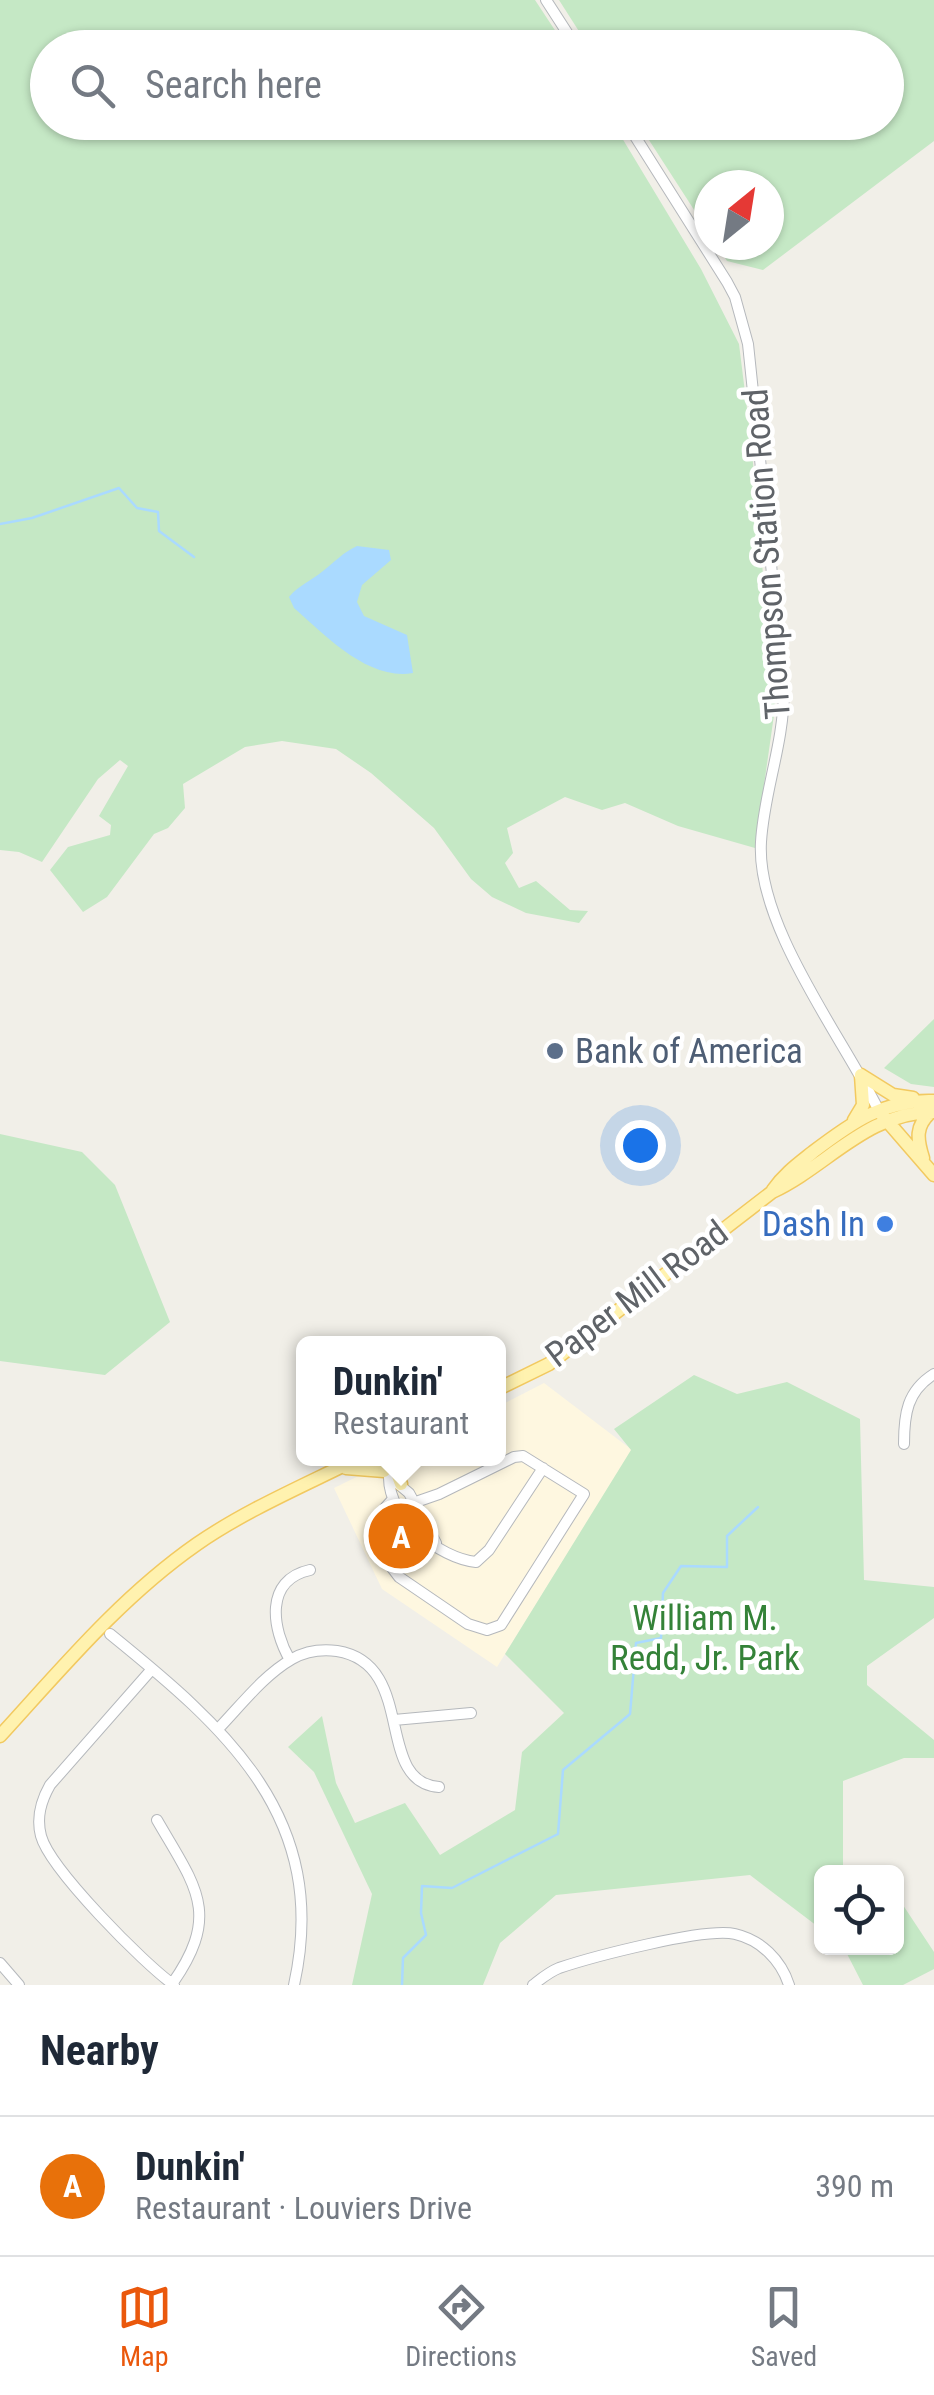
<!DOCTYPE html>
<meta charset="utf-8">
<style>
:root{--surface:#fff;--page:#f6f6f7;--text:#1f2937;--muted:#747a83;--line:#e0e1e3;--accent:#ea580c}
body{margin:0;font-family:"Roboto Condensed",sans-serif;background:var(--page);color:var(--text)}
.controls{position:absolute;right:30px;bottom:30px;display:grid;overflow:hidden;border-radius:15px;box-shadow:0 2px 8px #0004}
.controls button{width:90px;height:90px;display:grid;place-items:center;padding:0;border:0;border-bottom:2px solid var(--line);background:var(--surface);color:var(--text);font:50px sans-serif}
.compass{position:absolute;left:694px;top:170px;width:90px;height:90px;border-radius:50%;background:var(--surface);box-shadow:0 2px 8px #0004;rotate:30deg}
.you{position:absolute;left:640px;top:1145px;width:35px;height:35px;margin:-25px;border:8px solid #fff;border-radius:50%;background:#1a73e8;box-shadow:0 0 0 15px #1a73e833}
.badge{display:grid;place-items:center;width:65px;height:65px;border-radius:50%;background:var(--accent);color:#fff;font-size:32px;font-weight:700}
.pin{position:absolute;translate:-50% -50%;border:5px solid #fff;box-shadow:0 2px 10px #0006}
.popup{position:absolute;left:296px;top:1336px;width:210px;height:130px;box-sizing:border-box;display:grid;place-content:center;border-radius:15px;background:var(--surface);filter:drop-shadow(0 2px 8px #0005);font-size:32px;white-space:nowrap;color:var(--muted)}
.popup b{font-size:38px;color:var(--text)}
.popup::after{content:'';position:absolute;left:50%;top:100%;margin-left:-20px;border:20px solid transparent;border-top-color:var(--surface)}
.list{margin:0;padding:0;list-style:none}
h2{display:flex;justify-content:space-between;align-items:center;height:130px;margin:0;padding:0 40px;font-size:42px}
h2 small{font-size:32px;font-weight:400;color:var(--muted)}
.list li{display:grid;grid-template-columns:65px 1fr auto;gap:30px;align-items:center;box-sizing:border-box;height:140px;padding:0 40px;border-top:2px solid var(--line)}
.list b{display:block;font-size:38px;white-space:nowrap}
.list p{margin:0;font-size:32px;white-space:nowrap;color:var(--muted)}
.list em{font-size:32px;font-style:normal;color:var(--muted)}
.icon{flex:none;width:55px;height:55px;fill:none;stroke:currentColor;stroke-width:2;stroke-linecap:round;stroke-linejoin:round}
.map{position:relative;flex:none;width:934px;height:1985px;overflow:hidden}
.search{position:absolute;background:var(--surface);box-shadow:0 2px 8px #0004;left:30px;right:30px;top:30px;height:110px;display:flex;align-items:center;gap:25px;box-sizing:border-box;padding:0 35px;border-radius:55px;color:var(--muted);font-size:38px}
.sheet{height:270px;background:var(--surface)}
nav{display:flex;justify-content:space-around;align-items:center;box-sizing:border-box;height:140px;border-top:2px solid var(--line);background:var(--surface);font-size:28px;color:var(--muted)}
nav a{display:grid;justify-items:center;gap:5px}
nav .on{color:var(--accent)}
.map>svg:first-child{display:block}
.commercial{fill:#fef7e0}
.green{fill:#c5e8c5}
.water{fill:#aadaff}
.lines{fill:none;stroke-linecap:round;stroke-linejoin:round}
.stream{stroke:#aadaff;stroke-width:2.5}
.minor-casing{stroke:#b5b8bc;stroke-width:12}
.major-casing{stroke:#f2c960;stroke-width:15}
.minor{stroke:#fff;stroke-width:10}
.major{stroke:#fff2af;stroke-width:12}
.service-dot{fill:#5c6f8a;stroke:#fff;stroke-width:4}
.shop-dot{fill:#3f7fe0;stroke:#fff;stroke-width:4}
.labels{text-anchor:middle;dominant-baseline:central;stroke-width:9;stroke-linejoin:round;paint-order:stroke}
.street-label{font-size:35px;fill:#5f6368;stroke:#fff}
.service-label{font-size:35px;fill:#4e5e75;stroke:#fff;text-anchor:start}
.shop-label{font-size:35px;fill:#366cbe;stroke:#fff;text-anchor:end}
.park-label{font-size:35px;fill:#348238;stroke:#fff}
</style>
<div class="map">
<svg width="934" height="1985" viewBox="0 0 934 1985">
<rect width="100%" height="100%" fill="#f1efe8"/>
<path class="commercial" d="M 544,1383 L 632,1450 L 497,1667 L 382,1589 L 334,1488 L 393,1459 L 498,1458 L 499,1406 Z"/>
<path class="green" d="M 0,0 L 535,0 L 566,47 L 48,48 L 48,122 L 613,123 L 701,269 L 739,344 L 751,441 L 775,708 L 755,848 L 678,826 L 625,803 L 602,810 L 565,797 L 507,828 L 513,853 L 505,863 L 519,888 L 536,881 L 570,910 L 588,911 L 579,923 L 526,913 L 492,897 L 471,879 L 434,828 L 371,773 L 336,749 L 282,741 L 245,747 L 183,784 L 185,808 L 168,828 L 154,834 L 107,897 L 83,912 L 50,870 L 68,847 L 110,835 L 111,825 L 99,816 L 128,766 L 120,760 L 98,779 L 42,862 L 19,852 L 0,850 Z
M 559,0 L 934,0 L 934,141 L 763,270 L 727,261 L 717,245 L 769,245 L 769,185 L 709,185 L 709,233 L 638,123 L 886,122 L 886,48 L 589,47 Z
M 934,1019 L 934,1087 L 911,1084 L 884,1068 Z
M 0,1134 L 82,1152 L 115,1185 L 170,1322 L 105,1375 L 0,1361 Z
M 694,1375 L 737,1394 L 787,1382 L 860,1419 L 864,1580 L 934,1587 L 934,1618 L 867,1666 L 867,1685 L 934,1740 L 934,1758 L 904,1758 L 843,1781 L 843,1872 L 822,1872 L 821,1929 L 750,1875 L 556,1895 L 500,1943 L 483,1985 L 352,1985 L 372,1894 L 314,1772 L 288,1747 L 322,1716 L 336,1783 L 355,1823 L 405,1803 L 440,1855 L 515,1810 L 522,1752 L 564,1713 L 505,1654 L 631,1450 L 614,1429 Z
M 897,1896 L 934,1952 L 934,1969 L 903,1985 L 863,1985 L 844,1948 L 896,1948 Z"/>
<path class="water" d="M 357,546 L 389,550 L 391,560 L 362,585 L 357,602 L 364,616 L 407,635 L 413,673 C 368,681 325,635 294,608 L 289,597 C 299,585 311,581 323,571 C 336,561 342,553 357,546 Z"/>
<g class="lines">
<path class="stream" d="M 0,524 L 32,518 L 119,488 L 137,508 L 158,512 L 159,531 L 194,557
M 402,1985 L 403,1958 L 426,1935 L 421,1913 L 422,1886 L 452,1888 L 558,1834 L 563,1770 L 630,1714 L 636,1643 L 661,1638 L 663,1593 L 681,1566 L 727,1567 L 727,1536 L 758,1507"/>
<defs>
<path id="minor" d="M 546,0 L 577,48
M 626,122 L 727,282 L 735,297 L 748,344 L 784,689 C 784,744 764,791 761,842 C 756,925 841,1035 878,1109
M 904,1444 C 904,1414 907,1391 934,1374
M 389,1478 C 389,1518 439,1558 476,1562 L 489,1550 L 543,1468
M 397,1483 L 409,1493 L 436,1543
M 392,1500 L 375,1519 L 374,1528 L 386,1560 L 399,1577 L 468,1624 L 487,1630 L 501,1625 L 584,1494 L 523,1456 L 514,1457 L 439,1494 L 413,1503
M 110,1634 C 226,1728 331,1818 294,1985
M 290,1660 C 272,1629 264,1580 310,1570
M 152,1669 L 50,1785 C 41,1801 36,1817 41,1836 C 50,1869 144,1964 174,1985
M 394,1720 L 471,1713
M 219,1728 C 241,1705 264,1675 292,1659 C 306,1651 321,1649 337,1651 C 418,1664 373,1782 439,1787
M 157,1820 C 195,1886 222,1913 172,1984
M 0,1963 L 19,1985
M 533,1985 C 542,1978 549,1972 559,1968 C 592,1957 705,1927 735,1934 C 761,1940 781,1960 789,1985"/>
<path id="major" d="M 861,1075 L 893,1095 L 913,1098
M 882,1115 L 934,1175
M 854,1120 L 863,1105 L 861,1075
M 923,1158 C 917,1139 915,1126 931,1112
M 773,1190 C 784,1174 798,1164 813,1152 C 851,1123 884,1099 934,1101
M 498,1389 L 549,1364 L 772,1192 C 828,1166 866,1112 934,1112
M 396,1458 L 395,1468 L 401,1484
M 346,1468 L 384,1471
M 0,1736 C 62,1668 121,1597 197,1544 C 246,1510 305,1485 359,1458"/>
</defs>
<use href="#minor" class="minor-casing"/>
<use href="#major" class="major-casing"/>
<use href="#minor" class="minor"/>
<use href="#major" class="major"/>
</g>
<circle class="service-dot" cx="555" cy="1051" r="10"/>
<circle class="shop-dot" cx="885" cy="1224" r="10"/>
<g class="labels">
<g class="street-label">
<text transform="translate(767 554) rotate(-94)">Thompson Station Road</text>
<text transform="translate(637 1294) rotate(-37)">Paper Mill Road</text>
</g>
<g class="service-label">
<text x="575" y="1051">Bank of America</text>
</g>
<g class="shop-label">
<text x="865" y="1224">Dash In</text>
</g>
<g class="park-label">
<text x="705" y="1618">William M.<tspan x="705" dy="40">Redd, Jr. Park</tspan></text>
</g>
</g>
</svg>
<div class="controls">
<button><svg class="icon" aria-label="locate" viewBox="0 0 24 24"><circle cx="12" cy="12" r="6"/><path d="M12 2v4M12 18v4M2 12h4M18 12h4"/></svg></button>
</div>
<svg class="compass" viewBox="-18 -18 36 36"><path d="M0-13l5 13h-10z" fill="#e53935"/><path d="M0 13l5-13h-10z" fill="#747a83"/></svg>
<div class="you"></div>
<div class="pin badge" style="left:401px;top:1536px;background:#e8710a">A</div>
<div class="popup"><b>Dunkin'</b>Restaurant</div>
<div class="search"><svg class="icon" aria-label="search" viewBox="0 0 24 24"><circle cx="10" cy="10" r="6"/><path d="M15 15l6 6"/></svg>Search here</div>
</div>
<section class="sheet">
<h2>Nearby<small></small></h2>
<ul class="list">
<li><span class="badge" style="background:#e8710a">A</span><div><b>Dunkin'</b><p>Restaurant · Louviers Drive</p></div><em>390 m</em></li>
</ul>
</section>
<nav>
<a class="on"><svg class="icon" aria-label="map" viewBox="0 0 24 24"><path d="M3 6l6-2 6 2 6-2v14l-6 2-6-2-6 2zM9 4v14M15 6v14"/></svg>Map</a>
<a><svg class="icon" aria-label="directions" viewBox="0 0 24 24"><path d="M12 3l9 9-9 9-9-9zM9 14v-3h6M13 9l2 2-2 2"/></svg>Directions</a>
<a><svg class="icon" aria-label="saved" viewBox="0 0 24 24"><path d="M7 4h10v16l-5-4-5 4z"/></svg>Saved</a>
</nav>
